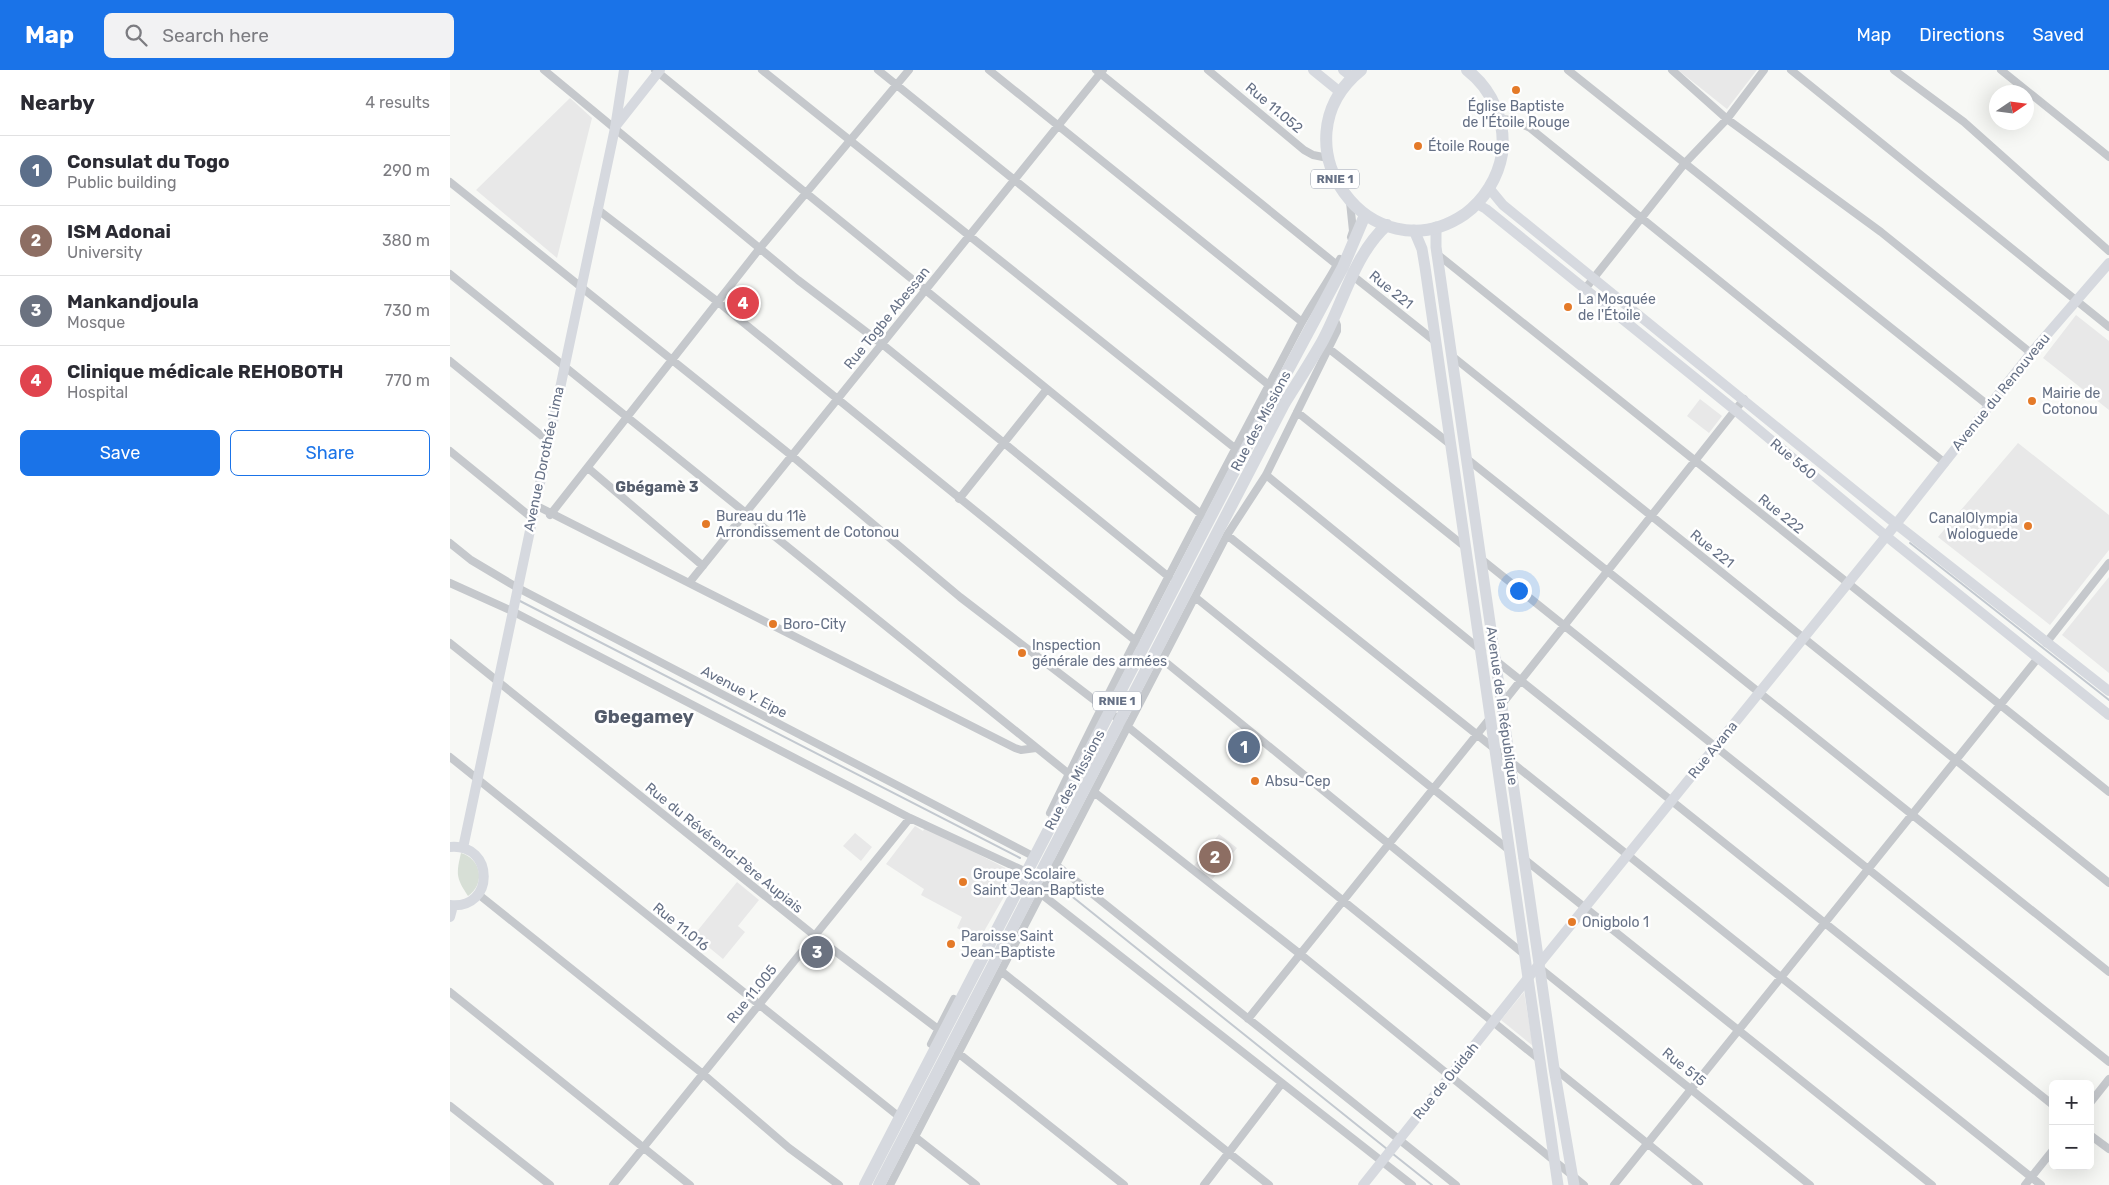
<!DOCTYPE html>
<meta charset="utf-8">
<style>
:root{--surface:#fff;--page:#f2f2f3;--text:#2b2b33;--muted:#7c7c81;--line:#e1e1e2;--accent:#1a73e8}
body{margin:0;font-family:Rubik,sans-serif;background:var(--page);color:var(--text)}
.controls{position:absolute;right:15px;bottom:15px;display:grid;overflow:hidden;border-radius:8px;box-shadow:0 5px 20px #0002}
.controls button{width:45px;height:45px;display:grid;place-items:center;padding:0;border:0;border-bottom:1px solid var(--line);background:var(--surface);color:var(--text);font:25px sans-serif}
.compass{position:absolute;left:1539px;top:15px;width:45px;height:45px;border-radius:50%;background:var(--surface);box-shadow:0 5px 20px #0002;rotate:77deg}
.you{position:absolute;left:1068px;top:520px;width:18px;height:18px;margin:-12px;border:4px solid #fff;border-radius:50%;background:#1a73e8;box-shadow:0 0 0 8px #1a73e833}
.badge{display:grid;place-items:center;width:32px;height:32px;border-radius:50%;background:var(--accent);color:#fff;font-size:16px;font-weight:700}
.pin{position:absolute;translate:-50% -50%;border:2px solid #fff;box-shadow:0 1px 5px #0006}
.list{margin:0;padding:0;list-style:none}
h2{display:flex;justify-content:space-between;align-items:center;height:65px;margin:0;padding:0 20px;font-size:21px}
h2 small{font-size:16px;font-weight:400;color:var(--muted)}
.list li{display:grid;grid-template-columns:32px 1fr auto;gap:15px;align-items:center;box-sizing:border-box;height:70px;padding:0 20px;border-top:1px solid var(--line)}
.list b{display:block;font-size:19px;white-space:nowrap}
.list p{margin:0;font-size:16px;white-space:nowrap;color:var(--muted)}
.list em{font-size:16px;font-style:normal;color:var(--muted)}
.actions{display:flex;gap:10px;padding:15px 20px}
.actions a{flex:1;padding:11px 0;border:1px solid var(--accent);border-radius:8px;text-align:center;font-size:18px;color:var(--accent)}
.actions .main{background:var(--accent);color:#fff}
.icon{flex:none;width:28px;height:28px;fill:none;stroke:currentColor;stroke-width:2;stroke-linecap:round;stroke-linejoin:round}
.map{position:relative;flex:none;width:1659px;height:1115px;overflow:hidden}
header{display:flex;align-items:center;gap:30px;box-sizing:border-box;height:70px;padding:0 25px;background:var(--accent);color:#fff}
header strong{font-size:24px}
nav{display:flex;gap:28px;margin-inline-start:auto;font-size:18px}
.search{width:350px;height:45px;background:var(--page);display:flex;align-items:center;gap:12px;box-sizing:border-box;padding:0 18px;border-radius:8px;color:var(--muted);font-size:19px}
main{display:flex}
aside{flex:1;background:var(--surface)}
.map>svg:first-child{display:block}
.built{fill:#e8e8e8}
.green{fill:#d7dfd6}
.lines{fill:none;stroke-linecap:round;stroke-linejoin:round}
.stream{stroke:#c3c9d0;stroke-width:2}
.minor{stroke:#c5c8cc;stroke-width:8}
.secondary{stroke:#d6d9df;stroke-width:10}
.primary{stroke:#d6d9df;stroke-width:11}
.trunk{stroke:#d6d9df;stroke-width:12}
.poi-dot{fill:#e47a28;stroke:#fff;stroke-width:2}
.labels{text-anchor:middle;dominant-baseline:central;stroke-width:5;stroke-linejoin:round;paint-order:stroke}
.shield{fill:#fff;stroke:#949caa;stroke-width:1}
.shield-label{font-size:12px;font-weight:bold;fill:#667186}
.poi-label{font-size:14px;fill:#667186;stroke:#fff;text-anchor:start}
.street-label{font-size:14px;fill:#667186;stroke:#fff}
.neighbourhood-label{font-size:15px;font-weight:bold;fill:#545c6b;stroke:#fff}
.district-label{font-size:19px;font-weight:bold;fill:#545c6b;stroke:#fff}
</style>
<header>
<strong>Map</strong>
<div class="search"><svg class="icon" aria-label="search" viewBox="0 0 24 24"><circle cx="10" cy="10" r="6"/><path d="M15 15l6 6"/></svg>Search here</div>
<nav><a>Map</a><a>Directions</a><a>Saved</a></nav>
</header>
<main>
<aside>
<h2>Nearby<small>4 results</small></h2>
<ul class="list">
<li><span class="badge" style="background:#5c6f8a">1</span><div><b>Consulat du Togo</b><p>Public building</p></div><em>290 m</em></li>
<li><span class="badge" style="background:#8d6e63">2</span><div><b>ISM Adonai</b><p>University</p></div><em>380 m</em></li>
<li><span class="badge" style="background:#6b7280">3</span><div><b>Mankandjoula</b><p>Mosque</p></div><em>730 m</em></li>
<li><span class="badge" style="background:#e0444e">4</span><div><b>Clinique médicale REHOBOTH</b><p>Hospital</p></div><em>770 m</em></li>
</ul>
<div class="actions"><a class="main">Save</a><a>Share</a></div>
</aside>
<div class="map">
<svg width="1659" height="1115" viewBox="0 0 1659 1115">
<rect width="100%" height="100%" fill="#f7f8f5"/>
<path class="built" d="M 1228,0 L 1307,0 L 1277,39 Z
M 120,28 L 142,48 L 107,188 L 26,120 Z
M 1626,245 L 1659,271 L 1659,340 L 1593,288 Z
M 1250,329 L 1272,346 L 1259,363 L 1237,346 Z
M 1568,373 L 1659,445 L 1659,480 L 1600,555 L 1488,467 Z
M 1659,507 L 1659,603 L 1612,565 Z
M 465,756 L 473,761 L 475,757 L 567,804 L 529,870 L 507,858 L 512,847 L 471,825 L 474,819 L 436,794 Z
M 405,763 L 422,777 L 411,791 L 393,776 Z
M 769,764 L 787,778 L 761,811 L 743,797 Z
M 287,812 L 309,830 L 288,856 L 295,862 L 273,889 L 244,865 Z
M 1074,922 L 1083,976 L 1051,950 Z"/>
<path class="green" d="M 11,783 C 31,789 36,813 18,826 C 6,808 6,804 11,783 Z"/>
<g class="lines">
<path class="stream" d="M 1460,473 L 1659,630
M 70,531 L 570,788
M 604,812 L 937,1079
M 943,1084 L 982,1115"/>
<path class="minor" d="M 94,0 L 348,210 L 432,274 L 719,507
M 205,0 L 752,445
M 312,0 L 786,379
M 428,0 L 820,316
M 539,0 L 852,252
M 646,0 L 887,195
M 758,0 L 854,80 L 863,85 L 878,88
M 1118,0 L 1539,336
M 1222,0 L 1277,49 L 1431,162 L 1581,283
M 1341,0 L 1659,257
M 1444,0 L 1514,52 L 1659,181
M 1551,0 L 1659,87
M 1050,49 L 1063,50 L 1080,58 L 1495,393
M 0,112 L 342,386 L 510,527 L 652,636 L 1089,989
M 900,132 L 903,161 L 901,167
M 147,139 L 268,232 L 687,572
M 987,184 L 1659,722
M 0,204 L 619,704
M 903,206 L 986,272
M 1135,219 L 1235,93 L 1277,49 L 1314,0
M 878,278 L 1000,374
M 1002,286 L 1659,813
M 0,291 L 98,371
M 847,342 L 1014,476
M 0,381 L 82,448
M 1016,388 L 1659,902
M 138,398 L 253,496
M 816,405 L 1032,581
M 509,429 L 597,319
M 85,435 L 565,678 L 571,680 L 586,678
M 100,445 L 310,178 L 459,0
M 777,465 L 1591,1115
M 0,473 L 21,490 L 68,518 L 581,785
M 1030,488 L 1659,992
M 0,513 L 62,541 L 460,748 L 572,800
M 239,513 L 653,0
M 745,527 L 1059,780
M 0,573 L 365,866 L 488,959
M 1596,573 L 1659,493
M 713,590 L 1075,885
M 1045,590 L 1603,1035
M 1052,634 L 1294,329
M 0,687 L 447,1045
M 644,722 L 850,884 L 1134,1115
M 600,743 C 679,578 766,416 851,254 C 863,232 879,211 890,189
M 1073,788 L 1482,1115
M 605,794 L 1006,1115
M 590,823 L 962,1115
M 28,824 L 253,1004 L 339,1078 L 389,1115
M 1091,899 L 1360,1115
M 551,901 L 819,1115
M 0,922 L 240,1115
M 798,949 L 1041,647
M 481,974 L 504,929
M 508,983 L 674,1115
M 1104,998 L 1249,1115
M 1640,1033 L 1659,1009
M 0,1036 L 100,1115
M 1640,1065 L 1659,1079
M 465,1067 L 526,1115
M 163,1115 L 460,748
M 440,1115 L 777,465 L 816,405 L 887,261 L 887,255 L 884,248
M 754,1115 L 832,1013
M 1164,1115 L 1588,588
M 1575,1115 L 1603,1080"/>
<path class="secondary" d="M 863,0 L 890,22
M 893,0 L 902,7
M 165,57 L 210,0
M 1039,118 L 1053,135 L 1446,454 L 1659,621
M 1027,134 L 1036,139 L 1285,340 L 1436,466 L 1659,645
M 0,777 C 45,773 45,840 0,835
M 13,778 L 165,58 L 174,0
M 0,847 L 3,836
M 913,1115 L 1090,893 L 1446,454 L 1581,283 L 1659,193"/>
<path class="primary" d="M 986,157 L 986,177 L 1104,998 L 1124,1115
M 964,160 L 972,179 L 975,197 L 1108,1115"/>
<path class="trunk" d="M 911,0 C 822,72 921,208 1015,144 C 1034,130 1048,108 1052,84 C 1056,52 1043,20 1017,0
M 415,1115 L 792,386 L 893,197 L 915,145
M 429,1115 L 834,334 C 847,313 860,293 872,272 C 893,234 904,184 937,155"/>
</g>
<g class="poi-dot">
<circle cx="1066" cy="20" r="5"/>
<circle cx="968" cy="76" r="5"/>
<circle cx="1118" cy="237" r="5"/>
<circle cx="1582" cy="331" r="5"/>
<circle cx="256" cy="454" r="5"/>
<circle cx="1578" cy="456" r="5"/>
<circle cx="323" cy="554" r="5"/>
<circle cx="572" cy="583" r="5"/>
<circle cx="805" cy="711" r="5"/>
<circle cx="513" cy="812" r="5"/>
<circle cx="1122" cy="852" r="5"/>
<circle cx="501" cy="874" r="5"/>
</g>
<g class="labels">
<g class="shield">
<rect x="861" y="99.5" width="48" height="19" rx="4"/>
<rect x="643" y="621.5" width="48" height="19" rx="4"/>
</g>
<g class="shield-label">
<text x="885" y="109">RNIE 1</text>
<text x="667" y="631">RNIE 1</text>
</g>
<g class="poi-label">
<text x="1066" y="36" text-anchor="middle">Église Baptiste<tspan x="1066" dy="16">de l'Étoile Rouge</tspan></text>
<text x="978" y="76">Étoile Rouge</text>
<text x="1128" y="229">La Mosquée<tspan x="1128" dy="16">de l'Étoile</tspan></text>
<text x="1592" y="323">Mairie de<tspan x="1592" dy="16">Cotonou</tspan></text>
<text x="266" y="446">Bureau du 11è<tspan x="266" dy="16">Arrondissement de Cotonou</tspan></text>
<text x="1568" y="448" text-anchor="end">CanalOlympia<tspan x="1568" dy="16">Wologuede</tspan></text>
<text x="333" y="554">Boro-City</text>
<text x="582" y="575">Inspection<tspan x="582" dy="16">générale des armées</tspan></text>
<text x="815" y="711">Absu-Cep</text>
<text x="523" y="804">Groupe Scolaire<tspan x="523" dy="16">Saint Jean-Baptiste</tspan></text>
<text x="1132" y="852">Onigbolo 1</text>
<text x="511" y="866">Paroisse Saint<tspan x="511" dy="16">Jean-Baptiste</tspan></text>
</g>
<g class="street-label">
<text transform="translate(824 38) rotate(40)">Rue 11.052</text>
<text transform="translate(941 220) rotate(39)">Rue 221</text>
<text transform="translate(437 248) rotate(-51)">Rue Togbe Abessan</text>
<text transform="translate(1551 322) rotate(-51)">Avenue du Renouveau</text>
<text transform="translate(811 351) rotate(-62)">Rue des Missions</text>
<text transform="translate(94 389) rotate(-78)">Avenue Dorothée Lima</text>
<text transform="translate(1343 389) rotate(40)">Rue 560</text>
<text transform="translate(1331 444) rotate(39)">Rue 222</text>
<text transform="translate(1262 479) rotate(39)">Rue 221</text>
<text transform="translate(294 622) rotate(28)">Avenue Y. Eipe</text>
<text transform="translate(1052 636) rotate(82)">Avenue de la République</text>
<text transform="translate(1263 680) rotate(-51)">Rue Avana</text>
<text transform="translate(625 710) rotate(-62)">Rue des Missions</text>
<text transform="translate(274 778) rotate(39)">Rue du Révérend-Père Aupiais</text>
<text transform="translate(231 857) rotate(39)">Rue 11.016</text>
<text transform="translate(302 924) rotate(-51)">Rue 11.005</text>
<text transform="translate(1234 997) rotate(39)">Rue 515</text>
<text transform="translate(996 1011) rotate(-51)">Rue de Ouidah</text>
</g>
<g class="neighbourhood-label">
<text x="207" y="417">Gbégamè 3</text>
</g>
<g class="district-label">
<text x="194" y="646">Gbegamey</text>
</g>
</g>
</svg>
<div class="controls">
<button>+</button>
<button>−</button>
</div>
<svg class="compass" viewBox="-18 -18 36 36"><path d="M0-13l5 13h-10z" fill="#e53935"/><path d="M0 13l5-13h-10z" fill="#7c7c81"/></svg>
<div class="you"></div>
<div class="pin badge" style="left:794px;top:677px;background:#5c6f8a">1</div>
<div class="pin badge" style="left:765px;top:787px;background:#8d6e63">2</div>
<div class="pin badge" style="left:367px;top:882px;background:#6b7280">3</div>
<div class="pin badge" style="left:293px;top:233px;background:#e0444e">4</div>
</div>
</main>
